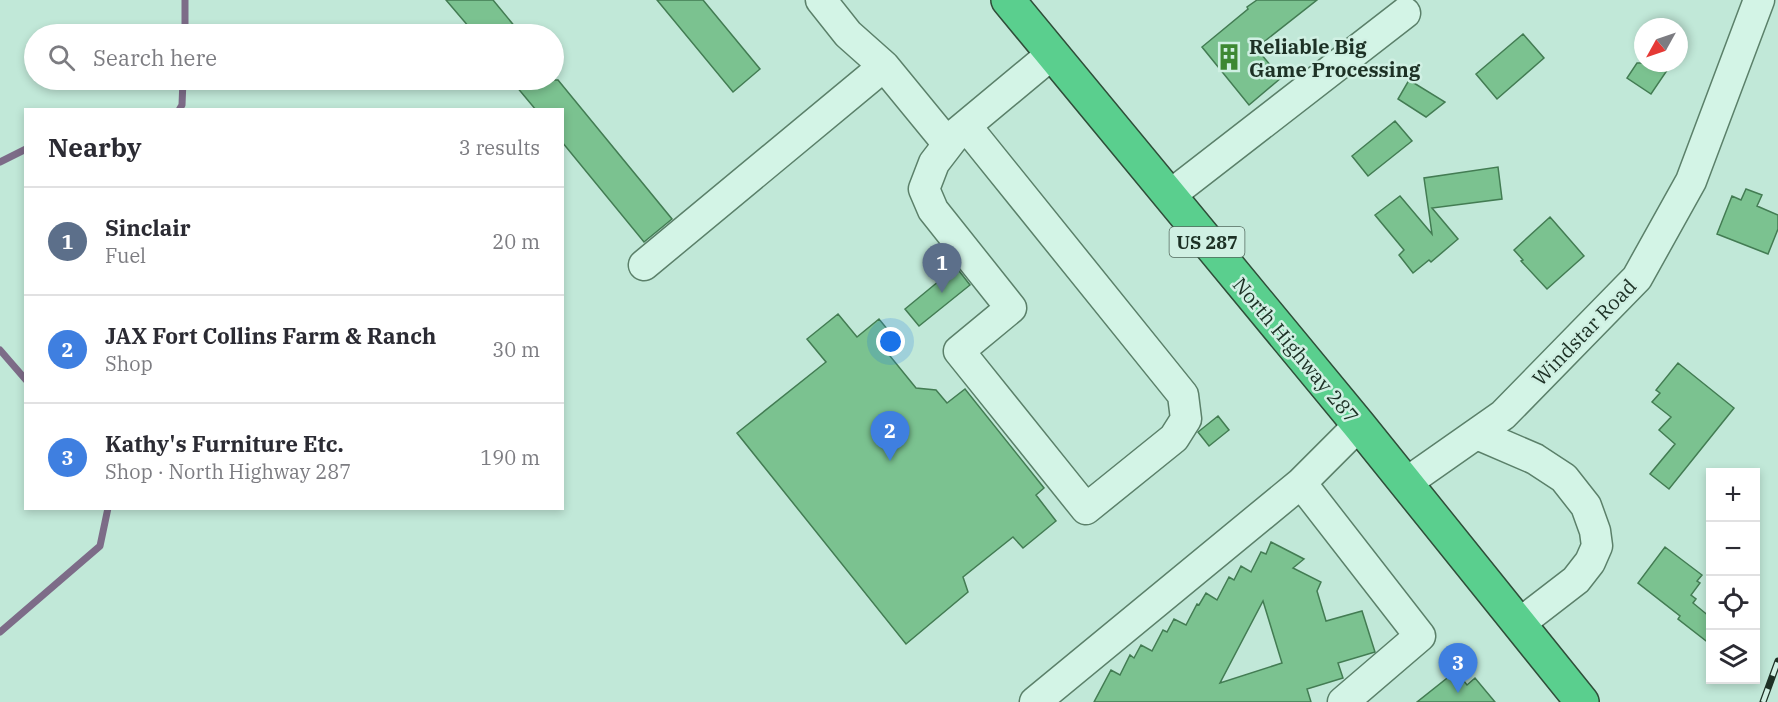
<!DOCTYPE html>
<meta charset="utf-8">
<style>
:root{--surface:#fff;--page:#f2f2f3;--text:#2b2b33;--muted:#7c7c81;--line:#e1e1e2;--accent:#3d8832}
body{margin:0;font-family:"IBM Plex Serif",serif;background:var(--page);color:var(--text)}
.controls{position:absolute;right:18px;bottom:18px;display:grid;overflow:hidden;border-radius:0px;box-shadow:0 3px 9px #0003}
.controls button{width:54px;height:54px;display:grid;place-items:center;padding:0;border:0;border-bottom:2px solid var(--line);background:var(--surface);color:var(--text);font:30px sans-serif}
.compass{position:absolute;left:1634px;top:18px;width:54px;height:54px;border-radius:50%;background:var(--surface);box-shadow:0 3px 9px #0003;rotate:230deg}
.you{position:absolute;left:891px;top:342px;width:21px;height:21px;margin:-15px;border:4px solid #fff;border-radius:50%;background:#1a73e8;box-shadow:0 0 0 9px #1a73e833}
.badge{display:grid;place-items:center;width:39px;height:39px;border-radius:50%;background:var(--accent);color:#fff;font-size:20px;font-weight:700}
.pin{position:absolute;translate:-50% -50px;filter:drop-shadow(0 2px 3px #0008)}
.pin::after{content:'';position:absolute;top:32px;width:21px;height:18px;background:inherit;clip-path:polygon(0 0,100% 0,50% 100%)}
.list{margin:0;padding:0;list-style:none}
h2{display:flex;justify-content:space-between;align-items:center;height:78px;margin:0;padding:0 24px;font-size:26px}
h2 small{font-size:20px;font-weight:400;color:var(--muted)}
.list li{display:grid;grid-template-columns:39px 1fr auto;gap:18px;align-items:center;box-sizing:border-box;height:108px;padding:0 24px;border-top:2px solid var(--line)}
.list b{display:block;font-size:22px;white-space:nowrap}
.list p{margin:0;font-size:20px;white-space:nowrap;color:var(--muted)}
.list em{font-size:20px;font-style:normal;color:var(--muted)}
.icon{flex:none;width:33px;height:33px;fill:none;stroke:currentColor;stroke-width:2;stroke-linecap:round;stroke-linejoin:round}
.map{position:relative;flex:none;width:1778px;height:702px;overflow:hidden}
.search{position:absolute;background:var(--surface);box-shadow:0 3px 9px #0003;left:24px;top:24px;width:540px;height:66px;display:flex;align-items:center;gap:15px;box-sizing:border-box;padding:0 21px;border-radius:33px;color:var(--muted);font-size:22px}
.panel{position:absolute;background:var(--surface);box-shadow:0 3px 9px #0003;left:24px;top:108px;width:540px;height:402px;border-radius:0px}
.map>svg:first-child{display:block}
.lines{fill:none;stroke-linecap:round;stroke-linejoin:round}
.stream{stroke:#7d6c88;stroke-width:7}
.building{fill:#7bc290;stroke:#437c53;stroke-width:1.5;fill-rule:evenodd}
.minor-casing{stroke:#5b806a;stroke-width:33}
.highway-casing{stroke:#2f4e39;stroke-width:36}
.minor{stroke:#d3f4e6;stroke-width:30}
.highway{stroke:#5acf8e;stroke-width:33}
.rail-casing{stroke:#1d3125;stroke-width:7}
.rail{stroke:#d0f0e3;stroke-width:4.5;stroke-dasharray:14;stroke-linecap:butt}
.labels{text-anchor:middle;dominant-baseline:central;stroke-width:5;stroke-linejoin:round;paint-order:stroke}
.shield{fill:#d0f0e3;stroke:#536a5e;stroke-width:1.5}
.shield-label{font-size:18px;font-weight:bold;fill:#1d3125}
.poi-label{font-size:20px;font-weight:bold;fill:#1d3125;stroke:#d0f0e3;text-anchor:start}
.street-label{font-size:20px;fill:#1d3125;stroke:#d0f0e3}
</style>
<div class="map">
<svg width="1778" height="702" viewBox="0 0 1778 702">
<rect width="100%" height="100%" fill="#c1e8d8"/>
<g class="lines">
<path class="stream" d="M 185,0 L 185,34
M 179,110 L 182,105 L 183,80
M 0,162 L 26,149
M 0,350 L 26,380
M 0,632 L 100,546 L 108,508"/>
</g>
<path class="building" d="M 446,0 L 493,0 L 521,34 L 475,34 Z
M 657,0 L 703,0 L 760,69 L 733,92 Z
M 1257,0 L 1317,0 L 1256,48 L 1281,78 L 1249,105 L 1202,47 L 1248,9 L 1247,7 Z
M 1523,34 L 1544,58 L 1497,99 L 1476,74 Z
M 1637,63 L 1672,63 L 1651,94 L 1627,78 Z
M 511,80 L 558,80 L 672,219 L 644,242 L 562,142 L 562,110 L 536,110 Z
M 1409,80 L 1445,102 L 1426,117 L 1398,99 Z
M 1395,121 L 1412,141 L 1368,176 L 1352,156 Z
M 1498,167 L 1502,199 L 1432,208 L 1458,239 L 1431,262 L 1429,260 L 1413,273 L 1399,255 L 1404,250 L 1375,215 L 1400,196 L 1432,234 L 1424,178 Z
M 1746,189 L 1762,195 L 1757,206 L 1778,215 L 1778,229 L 1768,254 L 1717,234 L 1732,196 L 1741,200 Z
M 1550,217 L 1584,256 L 1547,289 L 1521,261 L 1523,260 L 1514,250 Z
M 956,267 L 970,285 L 919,326 L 905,309 Z
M 838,314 L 857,337 L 879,319 L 893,336 L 881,345 L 916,388 L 936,390 L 947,403 L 965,389 L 1044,488 L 1036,495 L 1056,521 L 1023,548 L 1013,537 L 963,577 L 968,592 L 906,644 L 737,433 L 826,362 L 807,339 Z
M 1678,363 L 1734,408 L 1669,489 L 1650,474 L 1675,444 L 1659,430 L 1671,417 L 1652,402 L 1660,393 L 1656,390 Z
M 1218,416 L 1229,430 L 1209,446 L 1198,432 Z
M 1271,542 L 1304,559 L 1293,568 L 1321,582 L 1317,591 L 1326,621 L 1362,611 L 1375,652 L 1338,663 L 1343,678 L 1307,689 L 1311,702 L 1094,702 L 1111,670 L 1120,675 L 1130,655 L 1134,658 L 1141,645 L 1152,651 L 1163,630 L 1167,632 L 1174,619 L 1186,625 L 1197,604 L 1199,605 L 1206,593 L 1217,600 L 1229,577 L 1234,580 L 1241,566 L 1251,572 L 1261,552 L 1266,554 ZM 1263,601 L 1282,663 L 1220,683 Z
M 1665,547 L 1702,575 L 1697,581 L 1700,583 L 1691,595 L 1696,599 L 1693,603 L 1710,617 L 1710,644 L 1678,619 L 1680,616 L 1638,583 Z
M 1456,671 L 1467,685 L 1475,678 L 1495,702 L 1417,702 Z"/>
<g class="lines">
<defs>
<path id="minor" d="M 821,0 L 848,34 L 884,66 L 948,144
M 966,126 L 1183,395 L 1186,419 L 1174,438 L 1086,509 L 959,351 L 1011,308 L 933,210 L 924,189 L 934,163 L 957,133 L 1052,54
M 1169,196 L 1405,13
M 644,265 L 884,66
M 1477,434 L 1535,459 L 1564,478 L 1586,506 L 1595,531 L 1597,546 L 1590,562 L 1576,580 L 1519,624
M 1301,483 L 1420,636 L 1343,702
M 1406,483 L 1503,415 L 1637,278 L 1691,181 L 1759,0
M 1035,702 L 1301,483 L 1359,425"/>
<path id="highway" d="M 1008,0 L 1359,425 L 1582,702"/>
</defs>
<use href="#minor" class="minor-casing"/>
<use href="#highway" class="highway-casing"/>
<use href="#minor" class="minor"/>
<use href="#highway" class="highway"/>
<defs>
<path id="rail" d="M 1763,702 L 1778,661"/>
</defs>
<use href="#rail" class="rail-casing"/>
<use href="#rail" class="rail"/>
</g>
<defs>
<symbol id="building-bare" viewBox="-9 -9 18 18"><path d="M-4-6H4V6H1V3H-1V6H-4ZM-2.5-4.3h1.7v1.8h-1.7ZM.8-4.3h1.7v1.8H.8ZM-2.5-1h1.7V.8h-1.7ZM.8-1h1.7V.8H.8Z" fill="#3d8832" stroke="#d0f0e3" stroke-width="2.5" paint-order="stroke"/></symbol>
</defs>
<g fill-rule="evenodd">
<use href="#building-bare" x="1210" y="38" width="38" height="38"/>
</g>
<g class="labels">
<rect class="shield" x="1169.5" y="227" width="75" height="30" rx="4.5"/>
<g class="shield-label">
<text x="1207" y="242">US 287</text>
</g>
<g class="poi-label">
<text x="1249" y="46">Reliable Big<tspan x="1249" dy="23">Game Processing</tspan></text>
</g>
<g class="street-label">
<text transform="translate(1584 332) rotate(-46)">Windstar Road</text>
<text transform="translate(1296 350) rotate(50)">North Highway 287</text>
</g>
</g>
</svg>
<div class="controls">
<button>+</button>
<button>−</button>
<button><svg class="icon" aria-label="locate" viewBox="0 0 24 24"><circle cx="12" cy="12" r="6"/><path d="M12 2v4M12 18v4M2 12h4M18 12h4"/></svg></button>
<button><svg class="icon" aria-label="layers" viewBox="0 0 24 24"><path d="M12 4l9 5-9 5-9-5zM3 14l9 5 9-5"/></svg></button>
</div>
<svg class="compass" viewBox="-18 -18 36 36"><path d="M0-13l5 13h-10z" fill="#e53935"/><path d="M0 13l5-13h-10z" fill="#7c7c81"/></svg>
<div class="you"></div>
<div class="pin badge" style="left:942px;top:293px;background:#5c6f8a">1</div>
<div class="pin badge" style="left:890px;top:461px;background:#3f7fe0">2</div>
<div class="pin badge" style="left:1458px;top:693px;background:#3f7fe0">3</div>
<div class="search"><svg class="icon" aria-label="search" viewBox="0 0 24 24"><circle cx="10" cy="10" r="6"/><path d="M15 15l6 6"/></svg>Search here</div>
<section class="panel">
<h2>Nearby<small>3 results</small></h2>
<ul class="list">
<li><span class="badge" style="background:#5c6f8a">1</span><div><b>Sinclair</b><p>Fuel</p></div><em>20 m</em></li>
<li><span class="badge" style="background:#3f7fe0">2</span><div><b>JAX Fort Collins Farm &amp; Ranch</b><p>Shop</p></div><em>30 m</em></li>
<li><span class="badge" style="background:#3f7fe0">3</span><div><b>Kathy's Furniture Etc.</b><p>Shop · North Highway 287</p></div><em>190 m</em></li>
</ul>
</section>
</div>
